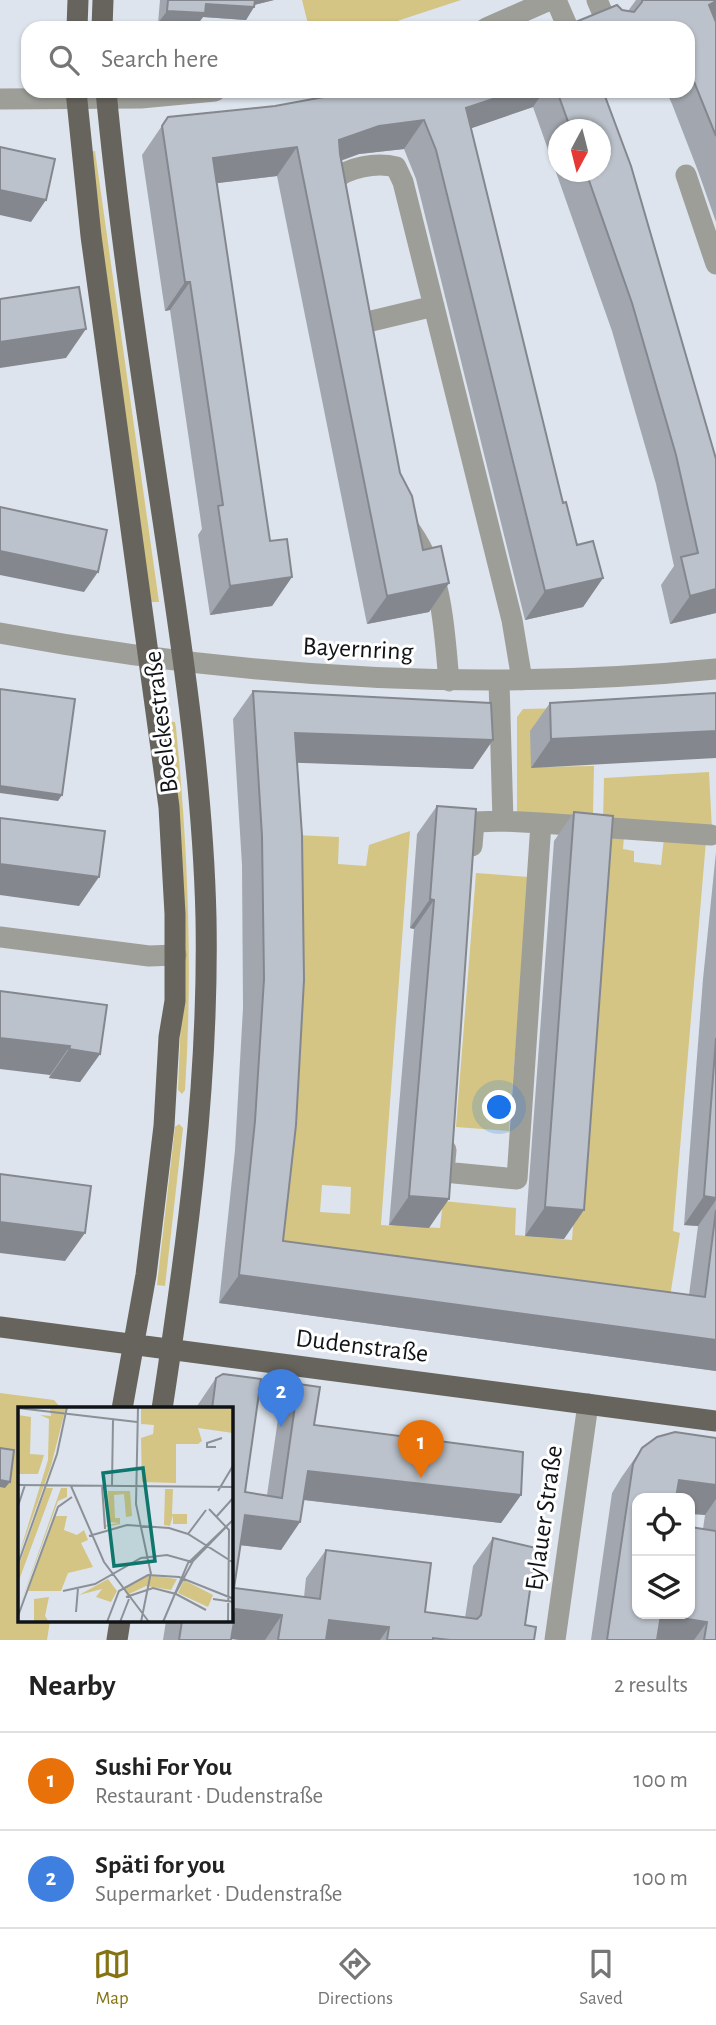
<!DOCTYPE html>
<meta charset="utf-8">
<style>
:root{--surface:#fff;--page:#f2f2f2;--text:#222;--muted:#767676;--line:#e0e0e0;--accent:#857213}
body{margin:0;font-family:"Alegreya Sans",sans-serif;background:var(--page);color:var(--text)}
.controls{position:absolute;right:21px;bottom:21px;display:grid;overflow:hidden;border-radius:14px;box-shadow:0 2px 5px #0004}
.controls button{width:63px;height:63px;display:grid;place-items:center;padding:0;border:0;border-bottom:2px solid var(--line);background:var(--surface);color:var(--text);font:35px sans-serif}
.compass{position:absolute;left:548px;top:119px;width:63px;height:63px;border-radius:50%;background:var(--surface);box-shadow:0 2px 5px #0004;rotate:187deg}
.you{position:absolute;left:500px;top:1108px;width:24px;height:24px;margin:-18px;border:5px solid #fff;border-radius:50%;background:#1a73e8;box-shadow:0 0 0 10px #1a73e833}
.badge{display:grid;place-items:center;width:46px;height:46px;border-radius:50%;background:var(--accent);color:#fff;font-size:23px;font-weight:700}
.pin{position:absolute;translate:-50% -58px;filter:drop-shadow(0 2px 4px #0008)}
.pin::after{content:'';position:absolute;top:37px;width:24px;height:21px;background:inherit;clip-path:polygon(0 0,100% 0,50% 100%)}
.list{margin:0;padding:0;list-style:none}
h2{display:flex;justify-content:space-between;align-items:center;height:91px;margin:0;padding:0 28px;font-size:30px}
h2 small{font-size:23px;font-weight:400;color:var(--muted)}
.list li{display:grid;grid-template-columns:46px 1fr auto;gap:21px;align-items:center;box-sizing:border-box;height:98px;padding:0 28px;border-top:2px solid var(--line)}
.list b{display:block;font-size:26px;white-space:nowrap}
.list p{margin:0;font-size:23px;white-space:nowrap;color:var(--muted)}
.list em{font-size:23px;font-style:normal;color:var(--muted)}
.icon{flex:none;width:38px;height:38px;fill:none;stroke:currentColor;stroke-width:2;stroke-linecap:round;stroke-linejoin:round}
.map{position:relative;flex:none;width:716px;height:1640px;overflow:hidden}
.search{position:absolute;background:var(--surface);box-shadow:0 2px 5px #0004;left:21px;right:21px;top:21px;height:77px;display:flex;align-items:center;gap:18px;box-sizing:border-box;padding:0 24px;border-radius:21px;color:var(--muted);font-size:26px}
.sheet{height:287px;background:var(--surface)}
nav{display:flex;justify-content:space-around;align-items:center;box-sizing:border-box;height:98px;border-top:2px solid var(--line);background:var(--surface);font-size:19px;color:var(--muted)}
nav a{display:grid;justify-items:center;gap:4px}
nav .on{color:var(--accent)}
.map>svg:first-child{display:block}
.green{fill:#d4c584;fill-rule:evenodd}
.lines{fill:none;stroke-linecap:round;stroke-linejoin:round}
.minor{stroke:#9e9e99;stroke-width:21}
.major{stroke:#66645c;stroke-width:21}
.wall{fill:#a2a7af;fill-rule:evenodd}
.shaded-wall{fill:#84888e}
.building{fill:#bcc2cb;stroke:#84888e;stroke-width:2}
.labels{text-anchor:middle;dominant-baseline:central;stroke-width:6;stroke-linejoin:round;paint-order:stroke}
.street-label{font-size:26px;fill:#111417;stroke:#fff}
.inset-road{fill:none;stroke:#8b9197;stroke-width:2}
.view{fill:#0f766e;fill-opacity:0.15;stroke:#0f766e;stroke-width:3.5}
.inset-edge{fill:none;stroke:#111417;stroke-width:3.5}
</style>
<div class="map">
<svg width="716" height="1640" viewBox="0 0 716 1640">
<rect width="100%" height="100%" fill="#dde4ed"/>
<path class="green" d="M 302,0 L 461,0 L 376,28 L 309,28 Z
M 95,151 L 159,602 L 151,602 L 87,152 Z
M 566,708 L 531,767 L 594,766 L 593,814 L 580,812 L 579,819 L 517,813 L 517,717 L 523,709 Z
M 167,721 L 175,722 L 176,728 C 188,849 193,969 185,1090 L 182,1094 L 178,1090 L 182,993 Z
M 709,772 L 712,830 L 603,821 L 604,778 Z
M 410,831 L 381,1225 L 440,1228 L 443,1201 L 516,1208 L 515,1235 L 572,1240 L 602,833 L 624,836 L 623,849 L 634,851 L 634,862 L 661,865 L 664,838 L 706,841 L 673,1231 L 680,1233 L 667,1316 L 276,1264 L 296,835 L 339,837 L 338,864 L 366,866 L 369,845 ZM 322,1185 L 351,1187 L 350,1214 L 320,1212 Z
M 476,873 L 529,877 L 509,1131 L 456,1127 Z
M 179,1124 L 183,1128 L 165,1286 L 157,1285 L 175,1127 Z
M 0,1393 L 54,1400 L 62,1409 L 19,1409 L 19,1621 L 50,1621 L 47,1640 L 0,1640 Z"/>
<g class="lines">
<path class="minor" d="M 556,0 L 568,28
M 597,0 L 609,28
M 486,28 L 550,0
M 0,99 L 141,98 L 215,91
M 686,175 L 716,264
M 335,196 L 333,181 C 347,167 377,162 396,167 L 403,182 L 512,620 L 522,680
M 359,324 L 434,306
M 406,524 C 444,575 443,620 449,681
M 0,633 C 237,677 476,693 716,669
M 541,823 L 711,835
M 472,846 L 474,822 L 503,821 L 499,681
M 0,937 L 149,956 L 176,955
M 446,1150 L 444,1172 L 517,1179 L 541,823 L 503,821
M 555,1640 L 588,1404"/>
<path class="major" d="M 77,28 L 78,0
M 102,28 L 103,0
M 76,91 L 91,236 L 169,807 L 175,914 L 175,1001 L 169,1037 L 164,1126 L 146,1275 L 122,1409
M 106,91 C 120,239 143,386 165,534 C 184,661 203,789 206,918 C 209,1084 187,1246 162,1409
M 0,1327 L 716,1421
M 117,1640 L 120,1621"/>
</g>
<path class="wall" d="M 160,0 L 274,0 L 254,5 L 254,7 L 246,20 L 203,17 L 197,25 L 158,23 Z
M 636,0 L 716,0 L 716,222 L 698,171 L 672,104 L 666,91 L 688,91 L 688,28 L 561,28 L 622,10 L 628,11 Z
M 356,91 L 603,91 L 716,613 L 670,624 L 661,585 L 674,566 L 656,484 L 612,331 L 533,107 L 471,128 L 563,503 L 577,545 L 603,578 L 583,607 L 525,620 L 416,179 L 404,149 L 359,154 L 341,161 L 400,473 L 423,550 L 449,583 L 429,612 L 367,624 L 277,176 L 217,183 L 270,541 L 292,577 L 272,606 L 210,615 L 198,535 L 202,529 L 170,310 L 165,311 L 142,155 L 168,117 L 275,106 ZM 558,130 L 600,130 L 600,172 L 558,172 Z
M 253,691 L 473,769 L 297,762 L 283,1241 L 689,1295 L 698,1226 L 684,1225 L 703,979 L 716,852 L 716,1371 L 219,1303 L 235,1150 L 243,1008 L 242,865 L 233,719 Z
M 716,693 L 531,768 L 530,731 L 550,703 Z
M 437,806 L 429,1228 L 389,1225 L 414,929 L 410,928 L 417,834 Z
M 574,812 L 564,1239 L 525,1236 L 554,841 Z
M 0,991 L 100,1054 L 80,1082 L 49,1078 L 50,1075 Z
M 223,1374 L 261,1379 L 245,1492 L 267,1495 L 279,1412 L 298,1384 L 320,1387 L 314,1425 L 523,1452 L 521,1495 L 501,1523 L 303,1500 L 300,1522 L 281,1550 L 240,1545 L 234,1588 L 304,1597 L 306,1578 L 326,1550 L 431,1563 L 425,1612 L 465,1618 L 473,1566 L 493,1538 L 536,1548 L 525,1625 L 536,1627 L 534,1640 L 240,1640 L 231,1639 L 231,1640 L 163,1640 L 166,1621 L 231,1621 L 231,1409 L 196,1409 L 197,1406 L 216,1378 Z
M 716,1438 L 716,1640 L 591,1640 L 612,1493 L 621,1478 L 642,1448 ZM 637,1498 L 705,1515 L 703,1529 L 637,1614 Z"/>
<path class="shaded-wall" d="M 251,0 L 274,0 L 246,7 Z
M 716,1 L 716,19 L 689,33 L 709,5 Z
M 206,4 L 254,7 L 246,20 L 203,17 L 197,25 L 158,23 L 167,11 Z
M 517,91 L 544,91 L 533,107 L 446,137 L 466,108 Z
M 424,120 L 404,149 L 359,154 L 319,168 L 339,140 L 379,126 Z
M 297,147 L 277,176 L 193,186 L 213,158 Z
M 0,190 L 46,200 L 31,222 L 0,215 Z
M 185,282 L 190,282 L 170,310 L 165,311 Z
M 86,329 L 66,358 L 0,368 L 0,342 Z
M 0,551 L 98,572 L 84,592 L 0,575 Z
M 292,577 L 272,606 L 210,615 L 230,586 Z
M 603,578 L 583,607 L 525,620 L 545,591 Z
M 449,583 L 429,612 L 367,624 L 387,596 Z
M 716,589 L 716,613 L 670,624 L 690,596 Z
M 716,731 L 716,758 L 531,768 L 551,739 Z
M 295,733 L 493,740 L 473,769 L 275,762 Z
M 0,786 L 62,795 L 58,801 L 0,793 Z
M 0,864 L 99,877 L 79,906 L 0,895 Z
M 430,899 L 434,900 L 414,929 L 410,928 Z
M 0,1038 L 70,1046 L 50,1075 L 0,1069 Z
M 69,1049 L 100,1054 L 80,1082 L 49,1078 Z
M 409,1196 L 449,1199 L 429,1228 L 389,1225 Z
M 704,1196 L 716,1198 L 716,1200 L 698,1226 L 684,1225 Z
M 545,1207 L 584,1210 L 564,1239 L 525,1236 Z
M 0,1222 L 85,1233 L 65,1261 L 0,1253 Z
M 239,1275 L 716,1340 L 716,1371 L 219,1303 Z
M 308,1471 L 521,1495 L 501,1523 L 288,1498 Z
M 0,1480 L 10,1482 L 5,1488 L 0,1487 Z
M 679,1480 L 716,1485 L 716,1499 L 705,1515 L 690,1514 L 690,1498 L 667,1498 Z
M 245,1515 L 300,1522 L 281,1550 L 231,1544 Z
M 236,1609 L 282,1615 L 265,1640 L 240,1640 L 216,1637 Z
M 661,1615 L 707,1622 L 694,1640 L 644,1640 Z
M 329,1620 L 389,1627 L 380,1640 L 315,1640 Z"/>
<path class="building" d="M 168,0 L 255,0 L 254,7 L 206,4 L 205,13 L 167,11 Z
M 642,0 L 716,0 L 716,1 L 709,5 L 716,22 L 716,136 L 688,67 L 688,28 L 669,28 L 667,26 L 663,28 L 561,28 L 617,5 L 622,10 L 634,12 L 642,2 Z
M 356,91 L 517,91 L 466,108 L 563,503 L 566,502 L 577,545 L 593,541 L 603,578 L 545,591 L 436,150 L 424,120 L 379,126 L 339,140 L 340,154 L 400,473 L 412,496 L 423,550 L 441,546 L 449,583 L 387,596 L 297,147 L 213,158 L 270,541 L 287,539 L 292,577 L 230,586 L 218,506 L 223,505 L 190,282 L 185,282 L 162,126 L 168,117 L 275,106 Z
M 557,91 L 603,91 L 631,166 L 716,459 L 716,589 L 690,596 L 681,557 L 698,553 L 676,455 L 632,303 L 586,172 L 600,172 L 600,130 L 571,130 Z
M 0,147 L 55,159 L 46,200 L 0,190 Z
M 79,287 L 86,329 L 0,342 L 0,299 Z
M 0,507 L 107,530 L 98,572 L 0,551 Z
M 0,689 L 75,699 L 62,795 L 0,786 Z
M 253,691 L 491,703 L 493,740 L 295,733 L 302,835 L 304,980 L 296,1125 L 283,1241 L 705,1297 L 716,1210 L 716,1340 L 239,1275 L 255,1121 L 264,979 L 262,836 Z
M 716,693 L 716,731 L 551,739 L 550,703 Z
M 437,806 L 476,809 L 449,1199 L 409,1196 L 434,900 L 430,899 Z
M 574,812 L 613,816 L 584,1210 L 545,1207 Z
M 0,818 L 105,831 L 99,877 L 0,864 Z
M 0,991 L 107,1005 L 100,1054 L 69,1049 L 70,1046 L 0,1038 Z
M 716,1038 L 716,1198 L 704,1196 Z
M 0,1174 L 91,1186 L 85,1233 L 0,1222 Z
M 223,1374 L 261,1379 L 245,1492 L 282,1498 L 298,1384 L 320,1387 L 314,1425 L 523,1452 L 521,1495 L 308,1471 L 300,1522 L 245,1515 L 234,1588 L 320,1599 L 326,1550 L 431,1563 L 425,1612 L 477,1619 L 481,1615 L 493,1538 L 536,1548 L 525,1625 L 536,1627 L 534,1640 L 450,1640 L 433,1638 L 433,1640 L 387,1640 L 389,1627 L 329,1620 L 326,1640 L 278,1640 L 282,1615 L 236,1609 L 231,1640 L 179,1640 L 182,1621 L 231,1621 L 231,1409 L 212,1409 L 216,1378 Z
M 675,1432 L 716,1438 L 716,1485 L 679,1480 L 676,1498 L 637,1498 L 637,1614 L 690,1614 L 690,1527 L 716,1531 L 716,1640 L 704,1640 L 707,1622 L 661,1615 L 657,1640 L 607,1640 L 633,1464 L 642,1448 L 657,1437 Z
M 0,1448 L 14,1450 L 10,1482 L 0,1480 Z"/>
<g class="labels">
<g class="street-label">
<text transform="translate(358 649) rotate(3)">Bayernring</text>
<text transform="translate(161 722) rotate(-97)">Boelckestraße</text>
<text transform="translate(362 1346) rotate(7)">Dudenstraße</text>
<text transform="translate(544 1518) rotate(-82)">Eylauer Straße</text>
</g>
</g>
<g transform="translate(18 1407)">
<rect width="215" height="215" fill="#dde4ed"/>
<path d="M 32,0 L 48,0 L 33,59 L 0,151 L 30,53 L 31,12 L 22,8 L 33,9 ZM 123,0 L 215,0 L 215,26 L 180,21 L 184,34 L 180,37 L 158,37 L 158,76 L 124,75 L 123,31 L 135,27 L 136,18 L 123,17 ZM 0,8 L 13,10 L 12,47 L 26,48 L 20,67 L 0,67 ZM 28,81 L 35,81 L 0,176 L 0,161 ZM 43,81 L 49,81 L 49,90 L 40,94 L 0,204 ZM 147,82 L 155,82 L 154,107 L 169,107 L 169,117 L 155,117 L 155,108 L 152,119 L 146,118 ZM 90,84 L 112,84 L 114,109 L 108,110 L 106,87 L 96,88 L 97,111 L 102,111 L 102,117 L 87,120 L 86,89 L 88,118 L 101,116 L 91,115 ZM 37,109 L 49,109 L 46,123 L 59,128 L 66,123 L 70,133 L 63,136 L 75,160 L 50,166 L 43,184 L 10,184 ZM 130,168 L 158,172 L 159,172 L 153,183 L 128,179 L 109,188 L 105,181 ZM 90,172 L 99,184 L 93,195 L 78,190 L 84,182 L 61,188 ZM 166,173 L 195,188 L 190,200 L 160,186 ZM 31,190 L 27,209 L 31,215 L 16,215 L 16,192 Z" fill="#d4c584"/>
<path class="inset-road" d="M 120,0 L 118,97 L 133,167M 0,1 L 119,15M 198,40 L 189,40 L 189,36 L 204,31M 0,78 L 216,80M 84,78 L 87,122M 94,78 L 95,13M 53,79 L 86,155 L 131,215M 200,84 L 216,57M 0,99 L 7,78M 191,102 L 211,123 L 210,215M 198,110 L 216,90M 170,127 L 188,103M 71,129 L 109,118 L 151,121 L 170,127 L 216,156M 0,157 L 39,47 L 49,0M 45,184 L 77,177 L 123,151 L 149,148 L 174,155M 156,189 L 175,154 L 209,119M 108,190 L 135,181 L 158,187 L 188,203M 195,192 L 216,195M 58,205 L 60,181M 0,209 L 40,100 L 54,90M 89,215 L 101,184 L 130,168 L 161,170 L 216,192M 102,215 L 111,192M 123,215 L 133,165M 145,215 L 170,156 L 216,112"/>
<path class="view" d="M 125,61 L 137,154 L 96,159 L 85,66 Z"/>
<rect width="215" height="215" class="inset-edge"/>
</g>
</svg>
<div class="controls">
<button><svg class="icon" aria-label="locate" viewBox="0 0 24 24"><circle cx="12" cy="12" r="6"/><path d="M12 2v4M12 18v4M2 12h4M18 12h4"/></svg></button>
<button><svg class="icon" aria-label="layers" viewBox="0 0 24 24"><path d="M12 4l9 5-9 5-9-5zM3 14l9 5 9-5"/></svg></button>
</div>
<svg class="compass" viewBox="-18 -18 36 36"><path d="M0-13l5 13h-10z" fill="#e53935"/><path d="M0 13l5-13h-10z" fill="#767676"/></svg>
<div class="you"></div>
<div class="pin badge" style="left:421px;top:1478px;background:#e8710a">1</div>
<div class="pin badge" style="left:281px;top:1427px;background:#3f7fe0">2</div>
<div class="search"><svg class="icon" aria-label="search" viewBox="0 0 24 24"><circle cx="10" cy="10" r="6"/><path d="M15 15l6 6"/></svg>Search here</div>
</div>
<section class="sheet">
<h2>Nearby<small>2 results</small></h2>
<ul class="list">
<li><span class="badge" style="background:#e8710a">1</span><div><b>Sushi For You</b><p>Restaurant · Dudenstraße</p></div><em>100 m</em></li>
<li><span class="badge" style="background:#3f7fe0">2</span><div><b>Späti for you</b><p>Supermarket · Dudenstraße</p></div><em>100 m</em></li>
</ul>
</section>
<nav>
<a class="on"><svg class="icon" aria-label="map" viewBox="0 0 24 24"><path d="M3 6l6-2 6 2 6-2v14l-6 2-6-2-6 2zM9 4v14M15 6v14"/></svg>Map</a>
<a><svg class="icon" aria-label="directions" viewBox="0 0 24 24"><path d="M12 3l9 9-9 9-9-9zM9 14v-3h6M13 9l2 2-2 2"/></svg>Directions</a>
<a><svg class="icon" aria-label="saved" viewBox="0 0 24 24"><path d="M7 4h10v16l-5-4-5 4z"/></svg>Saved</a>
</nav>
